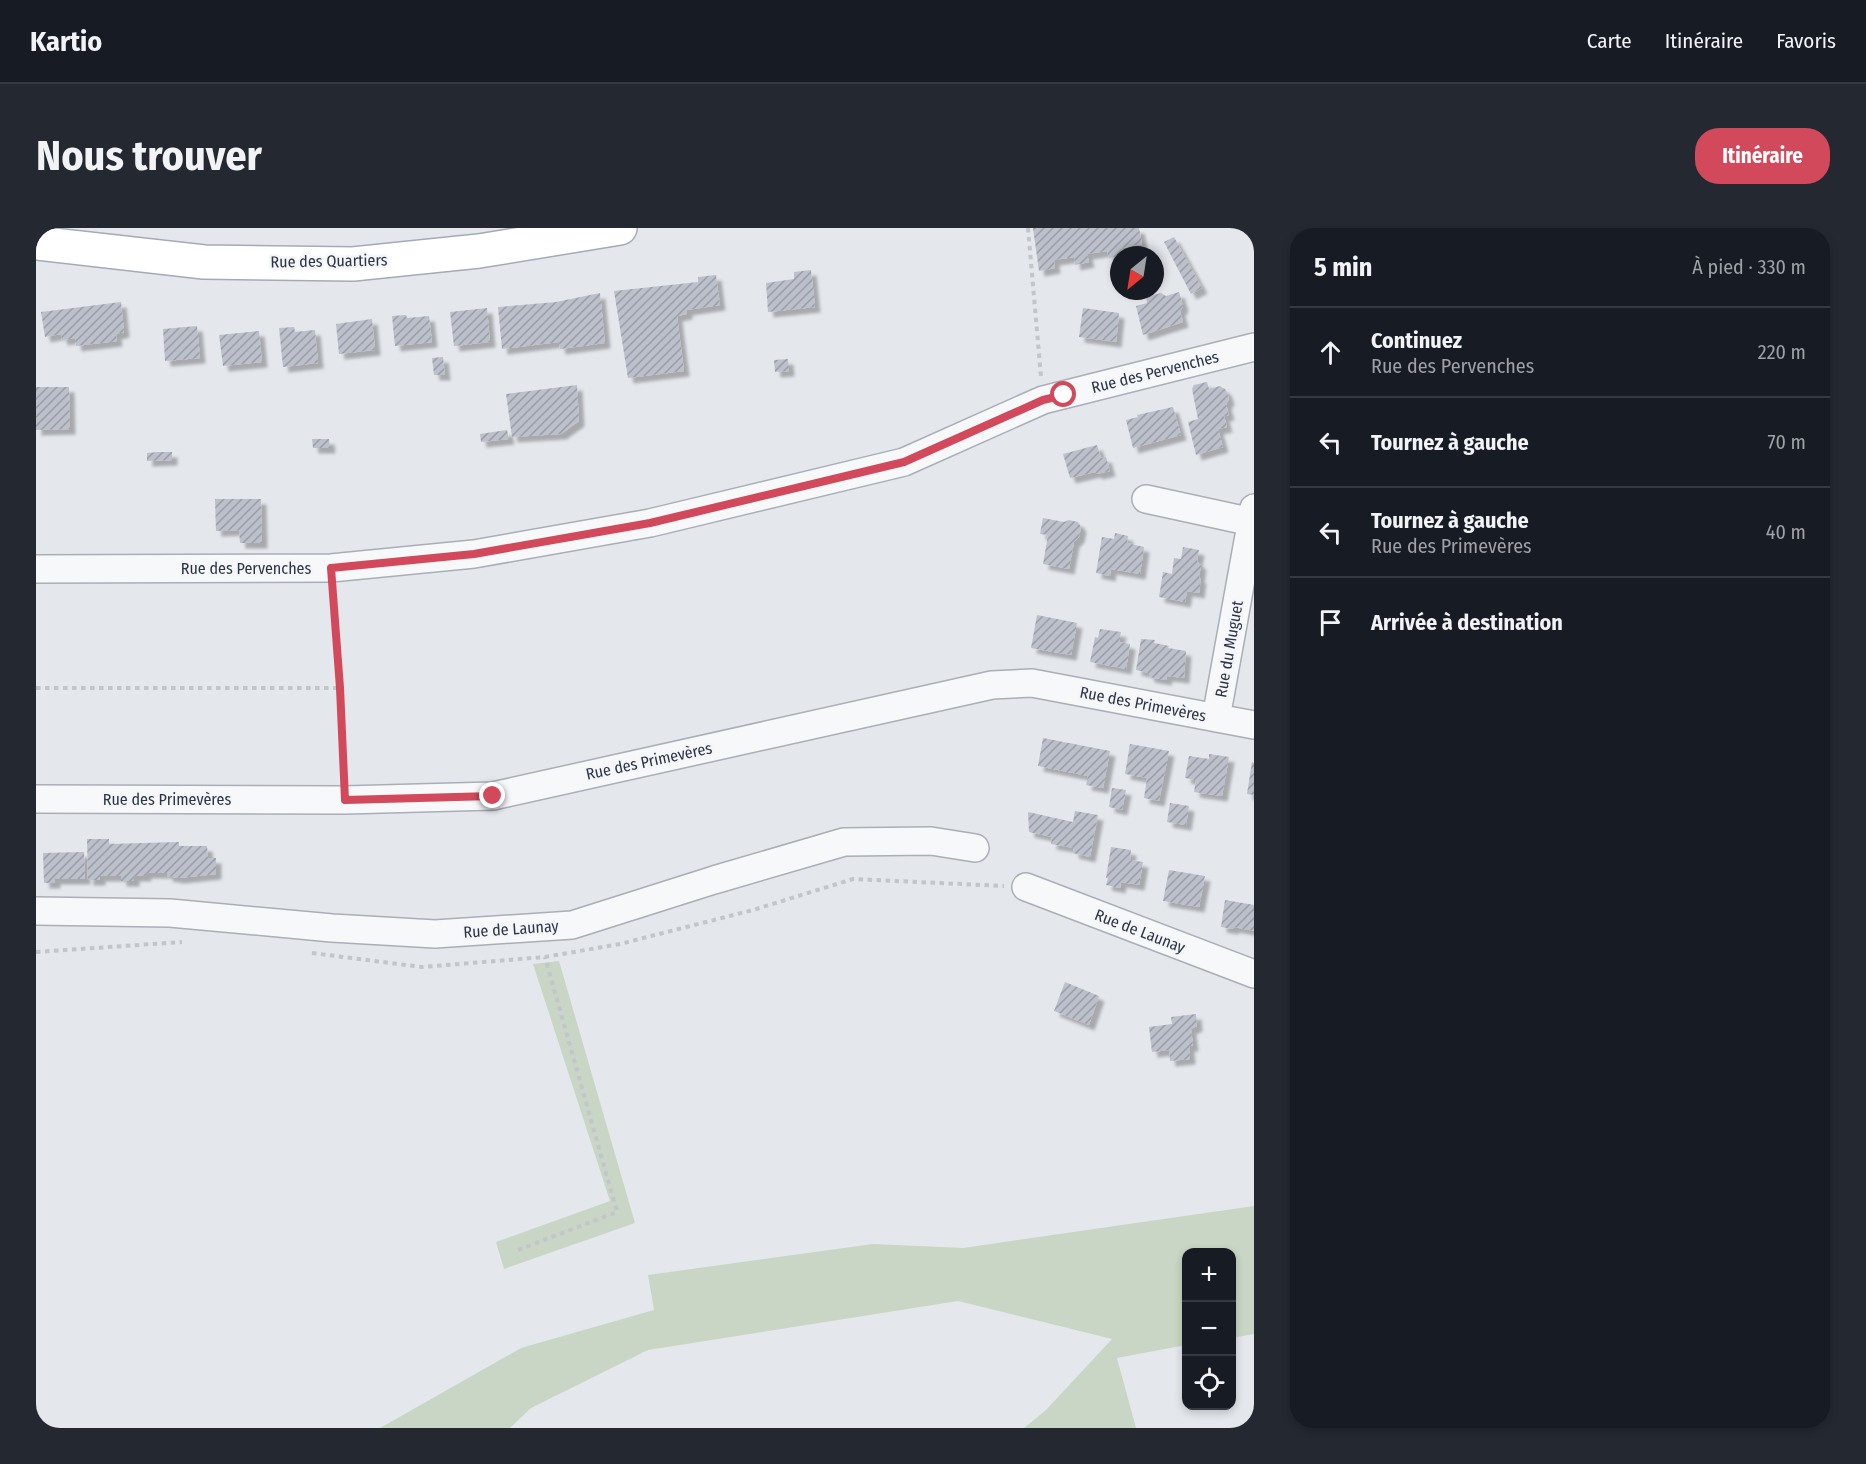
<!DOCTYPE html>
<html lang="fr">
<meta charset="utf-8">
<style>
:root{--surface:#171b24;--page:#242831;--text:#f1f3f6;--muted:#9ea1a6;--line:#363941;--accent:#d1495b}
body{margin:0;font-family:"Fira Sans Condensed",sans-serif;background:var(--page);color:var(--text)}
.controls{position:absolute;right:18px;bottom:18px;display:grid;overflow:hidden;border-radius:12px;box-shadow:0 3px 9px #0003}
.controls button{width:54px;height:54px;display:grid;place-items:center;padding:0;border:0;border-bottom:2px solid var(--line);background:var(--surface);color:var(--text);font:30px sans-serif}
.compass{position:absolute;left:1074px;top:18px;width:54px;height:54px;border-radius:50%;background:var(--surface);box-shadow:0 3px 9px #0003;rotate:210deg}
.stop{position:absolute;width:18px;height:18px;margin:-14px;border:4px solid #d1495b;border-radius:50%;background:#fff}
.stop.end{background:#d1495b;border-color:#fff;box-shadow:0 2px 6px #0008}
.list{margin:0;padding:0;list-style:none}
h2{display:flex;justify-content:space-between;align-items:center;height:78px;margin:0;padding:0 24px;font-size:26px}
h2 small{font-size:20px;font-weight:400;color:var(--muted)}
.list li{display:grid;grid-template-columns:39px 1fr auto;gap:18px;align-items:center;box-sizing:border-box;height:90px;padding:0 24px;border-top:2px solid var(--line)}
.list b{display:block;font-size:22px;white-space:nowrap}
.list p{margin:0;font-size:20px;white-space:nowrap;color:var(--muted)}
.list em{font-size:20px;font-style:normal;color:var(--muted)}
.icon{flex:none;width:33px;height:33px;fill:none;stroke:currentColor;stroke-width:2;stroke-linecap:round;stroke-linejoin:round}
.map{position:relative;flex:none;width:1218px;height:1200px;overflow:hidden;border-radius:24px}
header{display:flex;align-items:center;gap:36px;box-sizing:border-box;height:84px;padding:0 30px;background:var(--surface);border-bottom:2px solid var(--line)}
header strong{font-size:28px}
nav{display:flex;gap:33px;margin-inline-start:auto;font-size:21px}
.intro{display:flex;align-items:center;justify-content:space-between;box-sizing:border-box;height:144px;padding:0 36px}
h1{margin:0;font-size:42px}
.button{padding:15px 27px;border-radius:24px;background:var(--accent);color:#fff;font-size:21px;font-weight:700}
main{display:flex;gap:36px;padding:0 36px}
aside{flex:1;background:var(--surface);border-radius:24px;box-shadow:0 3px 9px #0003}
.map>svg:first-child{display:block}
.grass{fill:#c9d6c5}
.building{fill:url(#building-hatch);filter:url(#shadow)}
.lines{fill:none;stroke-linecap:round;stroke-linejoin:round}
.minor-casing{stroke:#a9aeb7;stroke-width:30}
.major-casing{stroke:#a3abb8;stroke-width:36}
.path{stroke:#c2c5cb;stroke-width:4;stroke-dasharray:4.5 4.5;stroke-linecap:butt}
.minor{stroke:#f7f8fa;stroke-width:27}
.major{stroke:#fff;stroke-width:33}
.route{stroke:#d1495b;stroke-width:8}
.labels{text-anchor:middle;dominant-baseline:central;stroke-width:5;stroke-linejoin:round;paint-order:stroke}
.street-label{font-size:16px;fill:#2b3445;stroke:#f4f6f9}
</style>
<header>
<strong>Kartio</strong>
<nav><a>Carte</a><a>Itinéraire</a><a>Favoris</a></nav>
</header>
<div class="intro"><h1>Nous trouver</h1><a class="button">Itinéraire</a></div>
<main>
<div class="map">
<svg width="1218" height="1200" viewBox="0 0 1218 1200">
<defs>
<pattern id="building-hatch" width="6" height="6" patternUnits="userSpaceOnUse" patternTransform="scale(1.5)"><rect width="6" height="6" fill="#bbc0ca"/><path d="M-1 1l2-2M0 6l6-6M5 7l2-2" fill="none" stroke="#989da6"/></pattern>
<filter id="shadow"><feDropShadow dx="5.5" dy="5.5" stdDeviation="1.5" flood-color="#0004"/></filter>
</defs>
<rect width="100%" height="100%" fill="#e4e7ec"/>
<path class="grass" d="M 523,733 L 599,995 L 468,1041 L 460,1014 L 574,973 L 497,736 Z
M 1218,978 L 1218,1106 L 1196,1110 L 1196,1024 L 1150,1024 L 1150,1117 L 1081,1130 L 1100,1200 L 988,1200 L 1010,1182 L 1076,1111 L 922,1073 L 612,1122 L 495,1180 L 474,1200 L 344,1200 L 485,1120 L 618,1082 L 612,1047 L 837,1016 L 927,1020 Z"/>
<path class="building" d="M 997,0 L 1103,0 L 1106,16 L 1085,20 L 1087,27 L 1073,30 L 1071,23 L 1051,26 L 1053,34 L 1039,37 L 1038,29 L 1018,32 L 1019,40 L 1003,43 Z
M 1138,9 L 1166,60 L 1155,66 L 1128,14 Z
M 775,42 L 779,79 L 732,84 L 730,55 L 758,51 L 758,44 Z
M 680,47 L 684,77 L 651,82 L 651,86 L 641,88 L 648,143 L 592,150 L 578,63 L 662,54 L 662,49 Z
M 1143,64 L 1147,78 L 1144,83 L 1147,94 L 1107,107 L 1100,78 L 1111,75 L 1110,69 L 1125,65 L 1130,68 Z
M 564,65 L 569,115 L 524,121 L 523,114 L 466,121 L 462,79 L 520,74 Z
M 85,74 L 88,104 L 80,106 L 81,113 L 40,118 L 39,110 L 26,112 L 25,106 L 9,109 L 5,84 Z
M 451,80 L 454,114 L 418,118 L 414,84 Z
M 1047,80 L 1083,85 L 1080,114 L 1043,109 Z
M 370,87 L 371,90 L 393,88 L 396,114 L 359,118 L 356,88 Z
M 336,91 L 339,122 L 303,126 L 300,96 Z
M 161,98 L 164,130 L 129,133 L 127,101 Z
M 258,99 L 259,104 L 279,102 L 282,135 L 247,139 L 243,100 Z
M 223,103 L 226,134 L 187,138 L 183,107 Z
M 407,129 L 409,147 L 398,147 L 396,130 Z
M 752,131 L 753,143 L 739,144 L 738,132 Z
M 1171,154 L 1173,161 L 1184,158 L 1190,162 L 1193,171 L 1190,176 L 1193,187 L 1188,188 L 1191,199 L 1182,201 L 1187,219 L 1160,227 L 1152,194 L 1162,191 L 1156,161 L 1158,157 Z
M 541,157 L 543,193 L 525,206 L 476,209 L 470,166 Z
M 0,159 L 33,159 L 34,201 L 0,202 Z
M 1137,179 L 1145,207 L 1097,220 L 1090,192 L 1102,189 L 1101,187 Z
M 471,202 L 473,211 L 445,214 L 444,206 Z
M 276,211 L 293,211 L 294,220 L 277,220 Z
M 1061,217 L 1065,230 L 1070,229 L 1074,243 L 1061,246 L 1059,244 L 1034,250 L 1027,226 Z
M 122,224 L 136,224 L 136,232 L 111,233 L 111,225 Z
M 179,271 L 225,271 L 226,315 L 204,315 L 203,302 L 180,303 Z
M 1007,290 L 1028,294 L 1033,292 L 1042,294 L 1045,299 L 1043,309 L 1038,314 L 1033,341 L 1007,336 L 1012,307 L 1004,306 Z
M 1079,305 L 1092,308 L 1091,315 L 1108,319 L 1104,346 L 1075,341 L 1074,348 L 1060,345 L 1066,309 L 1078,311 Z
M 1147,319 L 1163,322 L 1161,333 L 1165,337 L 1163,350 L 1165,350 L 1163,365 L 1151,363 L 1149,374 L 1123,369 L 1127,344 L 1136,346 L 1138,330 L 1145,331 Z
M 1001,387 L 1041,395 L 1035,427 L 995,420 Z
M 1064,401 L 1085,404 L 1083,414 L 1094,416 L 1090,441 L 1054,434 L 1059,409 L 1062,410 Z
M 1105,411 L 1119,412 L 1118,415 L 1133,418 L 1132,420 L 1150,423 L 1148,450 L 1131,448 L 1130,452 L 1113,449 L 1113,445 L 1100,442 Z
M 1007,510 L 1074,523 L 1067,560 L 1050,557 L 1052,548 L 1002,538 Z
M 1094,516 L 1133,523 L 1123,573 L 1108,570 L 1111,550 L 1089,546 Z
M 1173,526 L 1193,529 L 1186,568 L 1158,564 L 1160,552 L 1149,550 L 1153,528 L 1173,531 Z
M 1216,534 L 1218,535 L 1218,567 L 1211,566 Z
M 1076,560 L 1090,562 L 1086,582 L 1073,579 Z
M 1134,575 L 1153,578 L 1150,597 L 1131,594 Z
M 1039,583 L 1062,587 L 1054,629 L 1037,625 L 1038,620 L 1015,616 L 1016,609 L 993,604 L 992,584 L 1037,594 Z
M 51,611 L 73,611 L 73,616 L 143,614 L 143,618 L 171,618 L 172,630 L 180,630 L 180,646 L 143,650 L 131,648 L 131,645 L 110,645 L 110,648 L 98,648 L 98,653 L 85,653 L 85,648 L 64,648 L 64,652 L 52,652 Z
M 1075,619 L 1095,622 L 1094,632 L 1107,634 L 1103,657 L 1085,654 L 1084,660 L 1070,657 L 1072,650 L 1070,650 Z
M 48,624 L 49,651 L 19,651 L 19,655 L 8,655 L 7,625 Z
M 1133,642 L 1169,648 L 1163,679 L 1127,673 Z
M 1189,672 L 1218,677 L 1218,703 L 1198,699 L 1197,701 L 1185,699 Z
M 1029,754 L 1063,768 L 1053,797 L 1018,783 Z
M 1160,786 L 1161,798 L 1155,801 L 1157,818 L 1153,818 L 1154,831 L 1134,833 L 1133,822 L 1116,824 L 1113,799 L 1136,796 L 1135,789 Z"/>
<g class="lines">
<defs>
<path id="minor" d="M 1110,271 L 1216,294
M 0,341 L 295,340 L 438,326 L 614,295 L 868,234 L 1007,172 L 1218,119
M 1180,490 L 1218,280
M 0,571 L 309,572 L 457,568 L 956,457 L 996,455 L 1218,497
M 990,659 L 1218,746
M 0,683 L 134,685 L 296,700 L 399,706 L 536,697 L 678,652 L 808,614 L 895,613 L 939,620"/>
<path id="major" d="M 0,15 L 168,34 L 317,36 L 443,23 L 584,0"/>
</defs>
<use href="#minor" class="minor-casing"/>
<use href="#major" class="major-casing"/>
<path class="path" d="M 992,0 L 1005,149
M 296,363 L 308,547
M 0,460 L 304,460
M 0,724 L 146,714
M 276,725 L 386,739 L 509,729 L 584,716 L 717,682 L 817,651 L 968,658
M 482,1022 L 581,984 L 509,729"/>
<use href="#minor" class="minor"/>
<use href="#major" class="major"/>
</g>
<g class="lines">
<path class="route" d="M 457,568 L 309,572 L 304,460 L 295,340 L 438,326 L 614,295 L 868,234 L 1007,172 L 1028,167"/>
</g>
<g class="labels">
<g class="street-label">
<text transform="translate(293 33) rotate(-1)">Rue des Quartiers</text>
<text transform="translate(1119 144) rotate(-14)">Rue des Pervenches</text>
<text x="210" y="340">Rue des Pervenches</text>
<text transform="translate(1193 421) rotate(-80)">Rue du Muguet</text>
<text transform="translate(1107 476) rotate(11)">Rue des Primevères</text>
<text transform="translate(613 533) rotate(-12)">Rue des Primevères</text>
<text x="131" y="571">Rue des Primevères</text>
<text transform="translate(475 701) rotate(-4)">Rue de Launay</text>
<text transform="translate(1104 703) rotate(21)">Rue de Launay</text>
</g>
</g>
</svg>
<div class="controls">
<button>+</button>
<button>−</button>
<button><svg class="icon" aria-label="locate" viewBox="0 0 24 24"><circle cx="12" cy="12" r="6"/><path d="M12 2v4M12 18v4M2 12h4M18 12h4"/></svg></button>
</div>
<svg class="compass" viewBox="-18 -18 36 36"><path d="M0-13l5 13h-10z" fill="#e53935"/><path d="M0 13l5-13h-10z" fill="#9ea1a6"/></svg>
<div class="stop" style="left:1028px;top:167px"></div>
<div class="stop end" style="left:457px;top:568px"></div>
</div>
<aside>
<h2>5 min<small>À pied · 330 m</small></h2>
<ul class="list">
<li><svg class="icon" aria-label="ahead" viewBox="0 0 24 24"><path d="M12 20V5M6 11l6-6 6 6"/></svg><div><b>Continuez</b><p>Rue des Pervenches</p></div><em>220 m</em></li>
<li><svg class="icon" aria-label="left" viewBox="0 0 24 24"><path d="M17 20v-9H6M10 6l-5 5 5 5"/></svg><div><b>Tournez à gauche</b></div><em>70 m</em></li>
<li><svg class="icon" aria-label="left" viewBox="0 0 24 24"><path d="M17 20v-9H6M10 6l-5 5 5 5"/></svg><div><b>Tournez à gauche</b><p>Rue des Primevères</p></div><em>40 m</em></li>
<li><svg class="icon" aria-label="arrive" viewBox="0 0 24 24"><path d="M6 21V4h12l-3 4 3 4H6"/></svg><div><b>Arrivée à destination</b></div></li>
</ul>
</aside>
</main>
